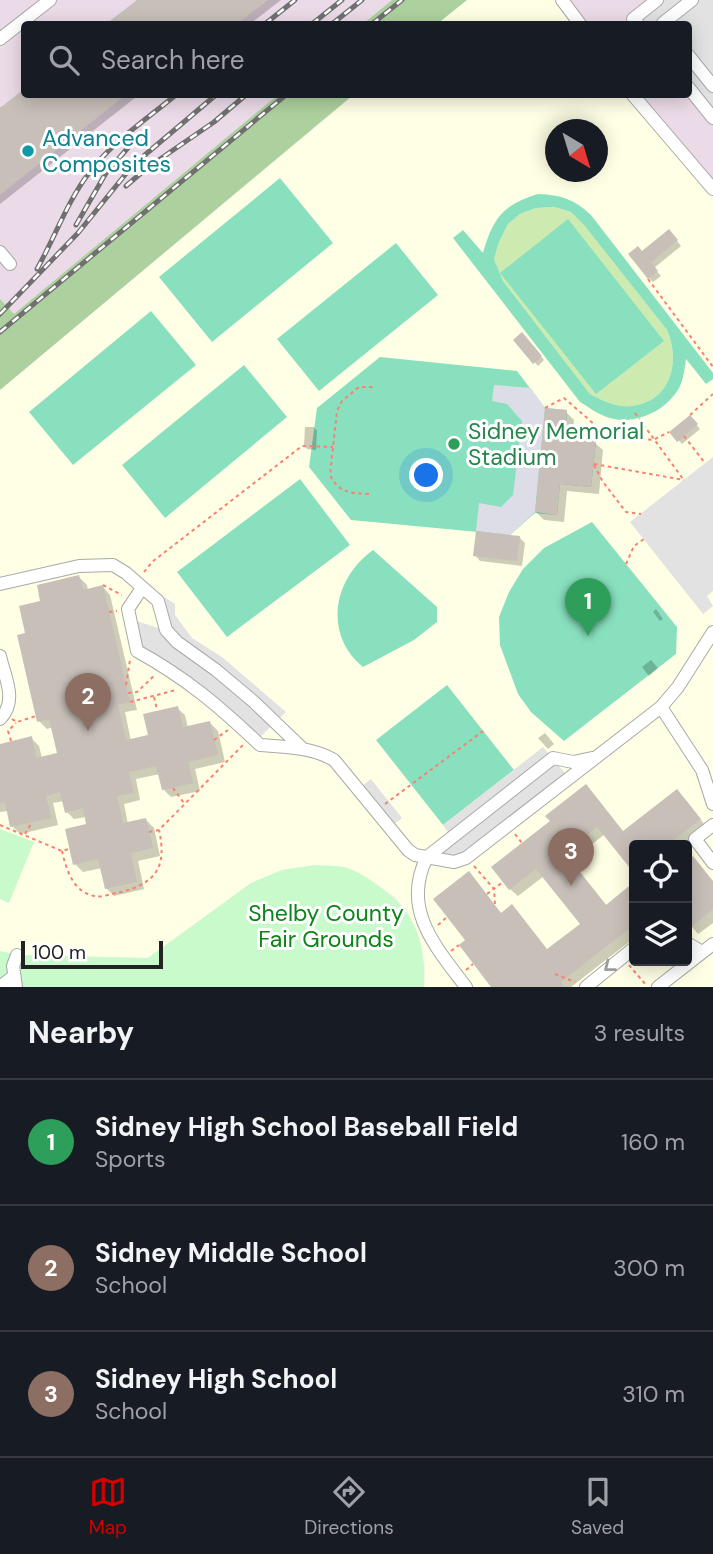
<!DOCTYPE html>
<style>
:root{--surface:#171b24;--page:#242831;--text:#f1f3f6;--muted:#9ea1a6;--line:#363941;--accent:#d40000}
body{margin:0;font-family:"DM Sans",sans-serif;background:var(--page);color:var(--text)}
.controls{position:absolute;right:21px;bottom:21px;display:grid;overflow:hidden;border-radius:7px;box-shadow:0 4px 18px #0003}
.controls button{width:63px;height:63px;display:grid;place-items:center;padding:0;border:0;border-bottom:2px solid var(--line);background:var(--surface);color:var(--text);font:35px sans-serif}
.compass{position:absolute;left:545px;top:119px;width:63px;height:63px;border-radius:50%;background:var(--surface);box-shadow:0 4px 18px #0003;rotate:142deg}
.scale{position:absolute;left:21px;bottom:18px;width:142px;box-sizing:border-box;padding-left:7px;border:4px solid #222;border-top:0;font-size:19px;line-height:24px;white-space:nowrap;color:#222;-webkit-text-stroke:5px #fff;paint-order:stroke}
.you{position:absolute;left:427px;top:476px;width:24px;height:24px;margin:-18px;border:5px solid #fff;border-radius:50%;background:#1a73e8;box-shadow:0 0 0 10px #1a73e833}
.badge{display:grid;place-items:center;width:46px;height:46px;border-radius:50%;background:var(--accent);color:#fff;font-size:23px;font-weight:700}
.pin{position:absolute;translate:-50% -58px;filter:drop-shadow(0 2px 4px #0008)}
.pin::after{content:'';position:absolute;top:37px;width:24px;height:21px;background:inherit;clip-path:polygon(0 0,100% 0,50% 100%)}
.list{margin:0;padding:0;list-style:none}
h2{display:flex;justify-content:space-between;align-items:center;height:91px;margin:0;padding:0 28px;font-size:30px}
h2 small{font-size:23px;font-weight:400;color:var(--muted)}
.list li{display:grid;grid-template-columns:46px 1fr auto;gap:21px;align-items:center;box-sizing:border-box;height:126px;padding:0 28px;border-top:2px solid var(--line)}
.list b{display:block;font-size:26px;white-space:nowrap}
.list p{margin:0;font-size:23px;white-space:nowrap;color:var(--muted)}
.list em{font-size:23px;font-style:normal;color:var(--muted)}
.icon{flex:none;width:38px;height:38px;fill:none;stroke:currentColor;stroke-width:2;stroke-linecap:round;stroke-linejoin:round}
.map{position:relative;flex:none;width:713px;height:987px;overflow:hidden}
.search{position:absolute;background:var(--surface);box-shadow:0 4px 18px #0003;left:21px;right:21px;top:21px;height:77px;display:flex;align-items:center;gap:18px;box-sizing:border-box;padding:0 24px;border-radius:7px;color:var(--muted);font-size:26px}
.sheet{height:469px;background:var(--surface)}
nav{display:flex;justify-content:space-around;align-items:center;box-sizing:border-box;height:98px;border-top:2px solid var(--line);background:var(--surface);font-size:19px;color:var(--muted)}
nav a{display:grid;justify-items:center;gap:4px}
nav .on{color:var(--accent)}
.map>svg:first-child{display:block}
.industrial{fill:#ebdbe8}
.education{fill:#ffffe5;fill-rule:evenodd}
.grass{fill:#cdebb0}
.forest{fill:#add19e}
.park{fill:#c8facc}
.pitch{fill:#88e0be;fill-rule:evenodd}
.parking{fill:#e2e2e2}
.plaza{fill:#dddde8}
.shadow{fill:#0003}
.building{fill:#c7bfb8}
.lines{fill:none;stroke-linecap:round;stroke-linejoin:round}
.minor-casing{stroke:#a9a9a9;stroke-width:14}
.path{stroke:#fa8072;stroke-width:2;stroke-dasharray:3.5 3.5;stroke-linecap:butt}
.minor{stroke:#fff;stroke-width:12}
.rail-casing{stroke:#707070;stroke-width:5}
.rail{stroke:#fff;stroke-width:2.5;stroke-dasharray:8;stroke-linecap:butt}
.oneway{stroke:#9c9c9c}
.culture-dot{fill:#0f9aa8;stroke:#fff;stroke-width:2.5}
.leisure-dot{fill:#2e9e5b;stroke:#fff;stroke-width:2.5}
.labels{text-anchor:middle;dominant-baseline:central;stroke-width:6;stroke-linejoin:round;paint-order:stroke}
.culture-label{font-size:23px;fill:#0d838f;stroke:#fff;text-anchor:start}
.leisure-label{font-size:23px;fill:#27864d;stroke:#fff;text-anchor:start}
.park-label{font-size:23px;fill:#0c8416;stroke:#fff}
</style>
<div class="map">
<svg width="713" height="987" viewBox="0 0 713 987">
<rect width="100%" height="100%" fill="#f2efe9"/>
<path class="industrial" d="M 0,0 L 392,0 L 363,24 L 24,24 L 24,94 L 279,95 L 13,315 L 0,299 Z
M 562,0 L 713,0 L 713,189 L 632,95 L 688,94 L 688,24 L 580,24 Z"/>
<path class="education" d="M 467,0 L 562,0 L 580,24 L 437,24 Z
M 354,95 L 632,95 L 713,189 L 713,987 L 424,987 L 425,967 L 410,915 L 394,896 L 347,868 L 315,865 L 282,870 L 251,883 L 148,958 L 17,955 L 0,951 L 0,390 ZM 556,130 L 598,130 L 598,172 L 556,172 ZM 634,845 L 687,845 L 687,961 L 634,961 Z"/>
<path class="grass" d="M 554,207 L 571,212 L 584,225 L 667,330 C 680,359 672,398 637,405 C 620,409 605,402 590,394 L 503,281 L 494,259 L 499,242 L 508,224 L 520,214 L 536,208 Z"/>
<path class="forest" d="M 392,0 L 467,0 L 437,24 L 363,24 Z
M 279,94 L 353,95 L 0,390 L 0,299 L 14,314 Z"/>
<path class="park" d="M 0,829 L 34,842 L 9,903 L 0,899 Z
M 315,865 C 325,866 338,865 347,868 C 357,871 368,878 376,884 C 415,911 426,940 424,987 L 0,987 L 0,951 L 17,955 L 148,958 L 251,883 L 282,870 Z"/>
<path class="pitch" d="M 280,178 L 333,243 L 212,342 L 159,277 Z
M 538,194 C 561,195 574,199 591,215 L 713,373 L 713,379 L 706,384 L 686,359 C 685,366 684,374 682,381 C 673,408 637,426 610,418 C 599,415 590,408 580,402 L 453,238 L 463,230 L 483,253 C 493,219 502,205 538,194 ZM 554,207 L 571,212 L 584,225 L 667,330 C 680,359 672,398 637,405 C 620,409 605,402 590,394 L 503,281 L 494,259 L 499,242 L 508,224 L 520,214 L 536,208 Z
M 568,219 L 664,341 L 596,394 L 500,273 Z
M 396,243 L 438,295 L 319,391 L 277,339 Z
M 151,311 L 196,365 L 73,465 L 29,412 Z
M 380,357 L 517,371 L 545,408 L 567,410 L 565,438 L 596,441 L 591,487 L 560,484 L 557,515 L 535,513 L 510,535 L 351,520 L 309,467 L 317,408 Z
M 244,365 L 287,417 L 165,518 L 122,465 Z
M 300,479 L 350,545 L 227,637 L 177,572 Z
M 592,522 L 677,627 L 676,654 L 564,741 L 531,712 L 518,694 L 500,645 L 499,617 L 509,592 L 523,569 L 544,548 Z
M 373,550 L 437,607 L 437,622 L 414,640 L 363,667 C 323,634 333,579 373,550 Z
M 447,685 L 514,770 L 443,825 L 376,740 Z"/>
<path class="parking" d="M 660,0 L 713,0 L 713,125 L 688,94 L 688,24 L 631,24 Z
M 713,457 L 713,591 L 707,596 L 713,606 L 703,614 L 630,522 Z
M 164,597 L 175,604 L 175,615 L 192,638 L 222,657 L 286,712 L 256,741 L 137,651 L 130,619 L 165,630 L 158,601 Z
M 543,747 L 569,778 L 466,858 L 427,857 L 451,837 L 443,825 Z
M 371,779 L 402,818 L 389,828 L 358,789 Z"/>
<path class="plaza" d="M 494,385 L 531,388 L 545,408 L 535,512 L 510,535 L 476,531 L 479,503 L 501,507 L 513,495 L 522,421 L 507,404 L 492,401 Z"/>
<path class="shadow" d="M 140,0 L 281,0 L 250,24 L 109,24 Z
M 24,91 L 24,94 L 140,94 L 0,204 L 0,107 L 2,109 Z
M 673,236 L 681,246 L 654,268 L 661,276 L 653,282 L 649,278 L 642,253 Z
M 522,334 L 544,360 L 538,366 L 515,340 Z
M 566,412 L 574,420 L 572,440 L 595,443 L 603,450 L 599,494 L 567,491 L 564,522 L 544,520 L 536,512 Z
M 690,417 L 700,429 L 682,444 L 672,433 Z
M 305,427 L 314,427 L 317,431 L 316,450 L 307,449 L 304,445 Z
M 519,537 L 525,543 L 522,566 L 480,561 L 475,555 Z
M 79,577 L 87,585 L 88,590 L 103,587 L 110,595 L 137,710 L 125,712 L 131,741 L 150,736 L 177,708 L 185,715 L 188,728 L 210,723 L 218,731 L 225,762 L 195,769 L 200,791 L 171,797 L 163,789 L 160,774 L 136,779 L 140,800 L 124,804 L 128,824 L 146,820 L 154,828 L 160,856 L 138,861 L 144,889 L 114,896 L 106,888 L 102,868 L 83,872 L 75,864 L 88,826 L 86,817 L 74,819 L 67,812 L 64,801 L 53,803 L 58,825 L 20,834 L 12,826 L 8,811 L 0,812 L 0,745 L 31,738 L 39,746 L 42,758 L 59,755 L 53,727 L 47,729 L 39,721 L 27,634 L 43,602 Z
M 656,609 L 663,619 L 660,621 L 653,612 Z
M 651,660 L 658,668 L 649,676 L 642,667 Z
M 545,733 L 554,744 L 548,749 L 538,738 Z
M 586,786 L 624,833 L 685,799 L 707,828 L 684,845 L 634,845 L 634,870 L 605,834 L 571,861 L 607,906 L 634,884 L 634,938 L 571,987 L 493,987 L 468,940 L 502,914 L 548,951 L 582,924 L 544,876 L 518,896 L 510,889 L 552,822 Z
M 693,858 L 713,882 L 713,923 L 698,934 L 687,921 L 687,863 Z"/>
<path class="building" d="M 137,0 L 268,0 L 237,24 L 106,24 Z
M 24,89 L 24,94 L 127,94 L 0,195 L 0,108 Z
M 669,229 L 678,240 L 651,262 L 658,271 L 648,279 L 628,254 L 638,246 L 642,251 Z
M 522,332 L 542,356 L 533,364 L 513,340 Z
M 545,408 L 567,410 L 564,438 L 596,441 L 591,487 L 560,484 L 557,515 L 535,512 Z
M 690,415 L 698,424 L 677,442 L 669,432 Z
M 476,531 L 520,536 L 517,561 L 473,556 Z
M 79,575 L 83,590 L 103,585 L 130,702 L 118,705 L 126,740 L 148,735 L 143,714 L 178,706 L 183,727 L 210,721 L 218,755 L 188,762 L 193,783 L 162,790 L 156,766 L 129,772 L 134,793 L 117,796 L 123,823 L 146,818 L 153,848 L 131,853 L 137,882 L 105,889 L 98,859 L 73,865 L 65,829 L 86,824 L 83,808 L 65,813 L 60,792 L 46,796 L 51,818 L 10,827 L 5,802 L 0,803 L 0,744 L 32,736 L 36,758 L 57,753 L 49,719 L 37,722 L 17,635 L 25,633 L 19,606 L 40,601 L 37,585 Z
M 586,784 L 623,831 L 677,789 L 701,819 L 667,845 L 634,845 L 634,873 L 597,827 L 564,852 L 606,905 L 634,882 L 634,925 L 561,982 L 564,987 L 491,987 L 459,945 L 465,940 L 433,899 L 469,871 L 501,913 L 512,904 L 547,949 L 580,924 L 536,869 L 509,890 L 491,867 L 550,821 L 545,816 Z
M 693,856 L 713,881 L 713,909 L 687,930 L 687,861 Z"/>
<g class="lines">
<defs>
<path id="minor" d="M 562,0 L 580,24
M 638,24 L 633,19 L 657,0
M 664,24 L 663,23 L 692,0
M 0,39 L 50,0
M 688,55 L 713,86
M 688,87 L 713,118
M 632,94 L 713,189
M 0,252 L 10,264
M 0,584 L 79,566 L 113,565 L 126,573 L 158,601 L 166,630 L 177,642 L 216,670 L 254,702 L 303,749
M 142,588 L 128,609 L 137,651 C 186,678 219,706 260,745 C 285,747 311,747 334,760 L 408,850 L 415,855 L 454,862 L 466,858 L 661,707 L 678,687 L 713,632
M 0,656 C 5,678 18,701 0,719
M 661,707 L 702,770 L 713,804
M 713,825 L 695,839 L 713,863
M 687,943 L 702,952
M 0,987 L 14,976
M 16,987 L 13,966 L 17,955
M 466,987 C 435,946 401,909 427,857 L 553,758 L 573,762 L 592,758
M 586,987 L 634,948
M 658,987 L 713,944"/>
</defs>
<use href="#minor" class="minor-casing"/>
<path class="path" d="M 648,279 L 713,367
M 545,408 L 564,398 L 602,431 L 616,436 L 653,440 L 669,432
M 635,413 L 683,479
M 690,415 L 713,394
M 684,436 L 705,463
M 594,464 L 684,480
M 594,465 L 603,482 L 626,512 L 641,514
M 369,494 C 350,493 339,493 330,475 L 337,411 L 342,401 L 359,387 L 373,387
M 626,564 L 634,546 L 644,539
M 144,572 L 152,562 L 302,446 L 333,447
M 103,585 L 122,595
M 109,612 L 117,611
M 126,685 L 130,660
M 128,693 L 137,692 L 155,675
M 154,697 L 157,710
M 130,702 L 176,690
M 12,719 L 17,722 L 36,716
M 214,740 L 228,730
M 11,741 L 8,731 L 16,723
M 173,788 L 184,803
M 385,804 L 483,731
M 0,825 L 62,851 L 69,849
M 149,832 L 159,830 L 243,745
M 25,834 L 32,822
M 515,834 L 522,843
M 62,851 C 66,869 73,892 94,896 C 102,898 113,893 121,892 C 157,883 167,866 159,830
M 474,866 L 494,889 L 495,905
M 487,894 L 503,882
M 438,925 L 447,917
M 451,951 L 459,945
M 629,965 L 646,985
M 466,970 L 473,964
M 555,974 L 575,982"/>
<use href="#minor" class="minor"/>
<defs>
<path id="rail" d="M 265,24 L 295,0
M 312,24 L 342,0
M 332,24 L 362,0
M 372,24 L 402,0
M 126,186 L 147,168 L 214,122 L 247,94
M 76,225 L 106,173 L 133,142
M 37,269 C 55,237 67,202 89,173 C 112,142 147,119 177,94
M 0,314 L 78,233 L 133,165 L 217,94
M 0,332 L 287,94"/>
</defs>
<use href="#rail" class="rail-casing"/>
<use href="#rail" class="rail"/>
</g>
<defs><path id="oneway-chevron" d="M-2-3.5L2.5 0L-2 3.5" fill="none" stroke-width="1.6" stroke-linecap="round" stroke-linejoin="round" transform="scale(1.75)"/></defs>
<use class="oneway" href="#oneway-chevron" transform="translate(609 967) rotate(142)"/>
<circle class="culture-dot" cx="28" cy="151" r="7"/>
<circle class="leisure-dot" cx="454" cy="444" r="7"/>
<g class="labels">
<g class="culture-label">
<text x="42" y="138">Advanced<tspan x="42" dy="26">Composites</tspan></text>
</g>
<g class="leisure-label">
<text x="468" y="431">Sidney Memorial<tspan x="468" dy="26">Stadium</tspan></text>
</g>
<g class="park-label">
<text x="326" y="913">Shelby County<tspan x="326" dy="26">Fair Grounds</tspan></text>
</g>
</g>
</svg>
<div class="controls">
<button><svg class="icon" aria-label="locate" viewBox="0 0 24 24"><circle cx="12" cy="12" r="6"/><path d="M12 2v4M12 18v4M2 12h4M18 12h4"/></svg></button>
<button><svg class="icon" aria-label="layers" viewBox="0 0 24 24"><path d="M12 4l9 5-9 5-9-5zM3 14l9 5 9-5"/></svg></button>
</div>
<svg class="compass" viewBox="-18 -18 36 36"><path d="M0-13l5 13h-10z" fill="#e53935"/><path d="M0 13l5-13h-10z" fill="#9ea1a6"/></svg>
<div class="scale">100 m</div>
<div class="you"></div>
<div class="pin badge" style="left:588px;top:636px;background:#2e9e5b">1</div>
<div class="pin badge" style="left:88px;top:731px;background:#8d6e63">2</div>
<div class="pin badge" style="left:571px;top:886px;background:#8d6e63">3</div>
<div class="search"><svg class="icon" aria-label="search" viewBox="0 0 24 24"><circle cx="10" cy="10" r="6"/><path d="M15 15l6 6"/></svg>Search here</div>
</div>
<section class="sheet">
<h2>Nearby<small>3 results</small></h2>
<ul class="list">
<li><span class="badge" style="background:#2e9e5b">1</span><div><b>Sidney High School Baseball Field</b><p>Sports</p></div><em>160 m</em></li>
<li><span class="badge" style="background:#8d6e63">2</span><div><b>Sidney Middle School</b><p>School</p></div><em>300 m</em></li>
<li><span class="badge" style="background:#8d6e63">3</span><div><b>Sidney High School</b><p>School</p></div><em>310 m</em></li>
</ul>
</section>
<nav>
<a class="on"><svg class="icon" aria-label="map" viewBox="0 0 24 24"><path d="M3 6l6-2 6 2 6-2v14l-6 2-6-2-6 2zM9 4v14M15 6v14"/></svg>Map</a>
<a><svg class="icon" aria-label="directions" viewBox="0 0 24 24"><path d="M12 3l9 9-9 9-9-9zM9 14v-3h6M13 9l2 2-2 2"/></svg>Directions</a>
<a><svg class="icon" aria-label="saved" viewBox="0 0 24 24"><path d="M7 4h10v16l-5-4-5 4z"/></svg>Saved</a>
</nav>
